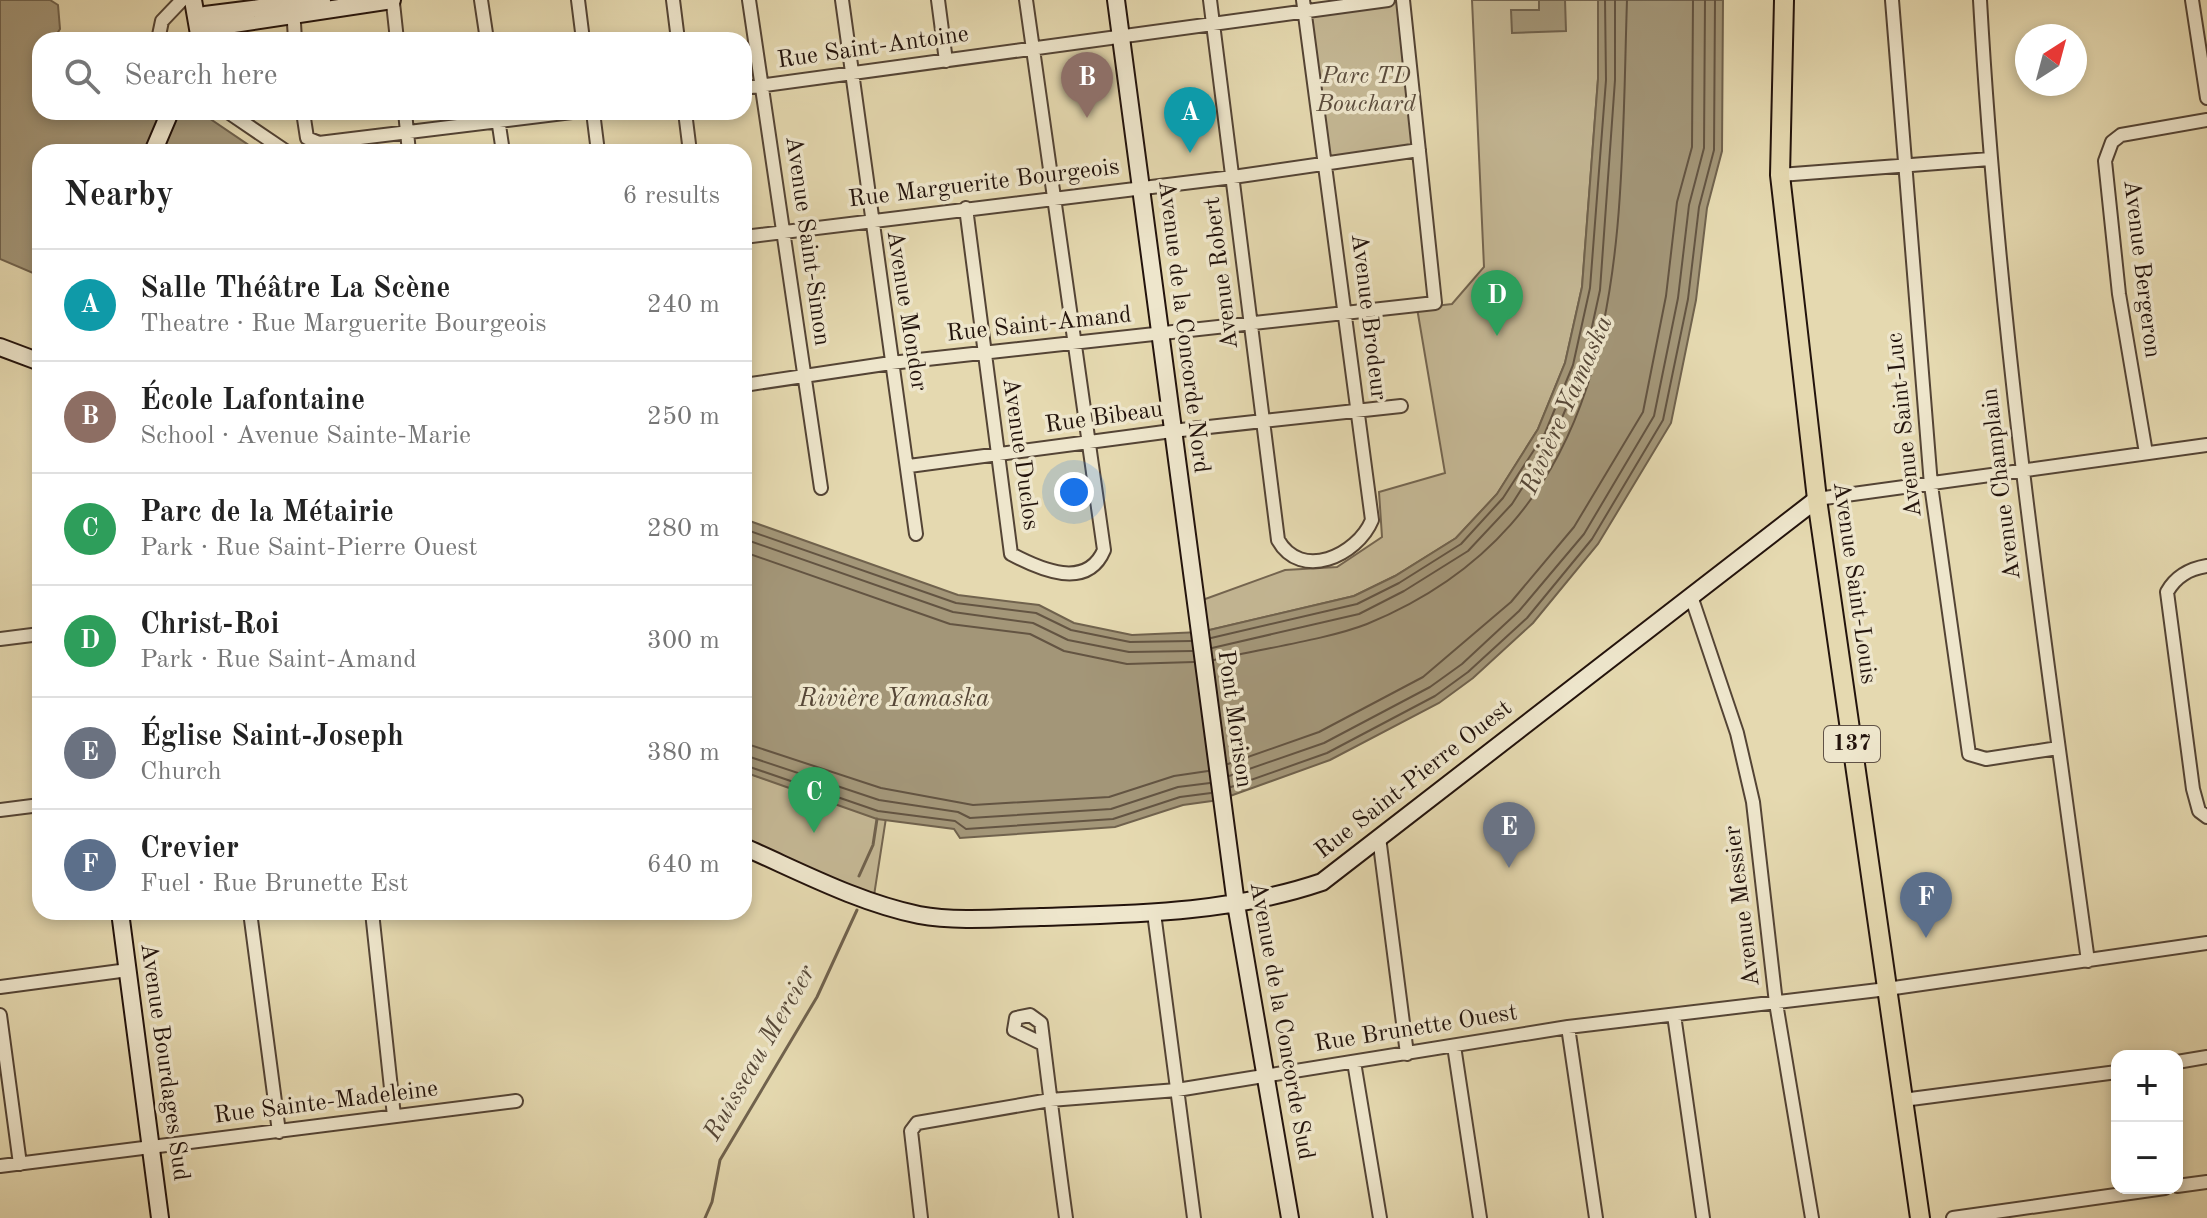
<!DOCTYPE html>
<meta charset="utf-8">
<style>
:root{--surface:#fff;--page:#f2f2f2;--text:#222;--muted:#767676;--line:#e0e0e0;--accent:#d93025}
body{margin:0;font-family:"Old Standard TT",serif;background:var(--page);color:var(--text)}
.controls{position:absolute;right:24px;bottom:24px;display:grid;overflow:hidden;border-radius:16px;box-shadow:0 4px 12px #0003}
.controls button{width:72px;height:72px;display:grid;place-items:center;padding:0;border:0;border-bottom:2px solid var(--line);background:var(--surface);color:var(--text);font:40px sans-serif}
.compass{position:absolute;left:2015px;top:24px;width:72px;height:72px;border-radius:50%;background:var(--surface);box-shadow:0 4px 12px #0003;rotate:36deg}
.you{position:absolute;left:1074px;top:492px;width:28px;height:28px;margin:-20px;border:6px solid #fff;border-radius:50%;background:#1a73e8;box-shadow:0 0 0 12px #1a73e833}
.badge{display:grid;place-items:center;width:52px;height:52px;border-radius:50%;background:var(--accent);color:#fff;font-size:26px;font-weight:700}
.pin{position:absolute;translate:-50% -66px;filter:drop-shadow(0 2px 4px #0008)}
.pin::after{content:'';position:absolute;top:42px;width:28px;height:24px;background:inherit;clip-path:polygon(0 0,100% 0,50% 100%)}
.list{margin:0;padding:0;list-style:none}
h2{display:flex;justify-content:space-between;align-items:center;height:104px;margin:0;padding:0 32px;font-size:34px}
h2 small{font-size:26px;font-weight:400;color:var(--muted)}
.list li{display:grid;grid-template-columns:52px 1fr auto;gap:24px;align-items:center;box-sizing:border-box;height:112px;padding:0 32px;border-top:2px solid var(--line)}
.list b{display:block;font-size:30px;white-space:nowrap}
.list p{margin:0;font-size:26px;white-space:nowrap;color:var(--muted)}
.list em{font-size:26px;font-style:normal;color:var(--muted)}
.icon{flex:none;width:44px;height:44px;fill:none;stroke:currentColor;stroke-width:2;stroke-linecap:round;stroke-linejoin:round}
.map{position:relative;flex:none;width:2207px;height:1218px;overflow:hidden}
.search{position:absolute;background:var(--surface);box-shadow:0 4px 12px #0003;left:32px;top:32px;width:720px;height:88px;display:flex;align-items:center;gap:20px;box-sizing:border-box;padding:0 28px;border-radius:24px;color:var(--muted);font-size:30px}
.panel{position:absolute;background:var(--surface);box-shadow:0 4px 12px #0003;left:32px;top:144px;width:720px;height:776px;border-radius:24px}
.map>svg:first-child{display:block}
.green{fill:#c4b794;stroke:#746550;stroke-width:2}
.water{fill:#a39678;stroke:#70624d;stroke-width:2}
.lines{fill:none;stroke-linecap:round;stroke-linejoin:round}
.shore{stroke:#635442;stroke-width:2}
.stream{stroke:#70624d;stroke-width:3}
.street-casing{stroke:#544435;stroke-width:16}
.secondary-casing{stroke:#23130c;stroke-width:20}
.primary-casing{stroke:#23130c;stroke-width:22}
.street{stroke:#eee6cc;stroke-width:12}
.secondary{stroke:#eee6cc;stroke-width:16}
.primary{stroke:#e5d9b0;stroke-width:18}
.labels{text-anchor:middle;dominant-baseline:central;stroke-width:7;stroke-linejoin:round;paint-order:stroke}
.shield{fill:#eee6cc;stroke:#605246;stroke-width:2}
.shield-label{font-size:22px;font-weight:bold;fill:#23130c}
.street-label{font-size:24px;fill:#23130c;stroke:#eee6cc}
.park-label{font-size:24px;font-style:italic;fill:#5b4c3c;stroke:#eee6cc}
.water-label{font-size:26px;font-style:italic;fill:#564737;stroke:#eee6cc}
</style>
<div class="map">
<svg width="2207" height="1218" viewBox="0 0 2207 1218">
<rect width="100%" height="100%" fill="#e5d9b0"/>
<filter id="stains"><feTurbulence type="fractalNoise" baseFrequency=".0025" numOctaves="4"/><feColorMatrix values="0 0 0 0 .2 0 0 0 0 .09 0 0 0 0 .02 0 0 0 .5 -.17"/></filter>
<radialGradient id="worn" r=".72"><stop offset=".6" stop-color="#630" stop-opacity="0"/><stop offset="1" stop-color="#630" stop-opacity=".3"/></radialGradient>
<path class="green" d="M 1365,0 L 1403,0 L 1424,152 L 1327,163 L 1307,8 Z
M 1472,0 L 1598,0 L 1598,79 L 1582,287 L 1565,363 L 1538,429 L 1497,494 L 1456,538 L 1395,576 L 1354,596 L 1201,632 L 1197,602 L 1285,570 L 1337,567 L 1382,537 L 1379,492 L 1445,473 L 1417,308 L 1452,304 L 1484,267 Z
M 744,772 L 886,818 L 873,902 L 744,847 Z"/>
<path class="water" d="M 0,0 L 50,0 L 58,5 L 60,29 L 53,40 L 40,40 L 40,112 L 200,112 L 259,152 L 40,152 L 40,276 L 0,259 Z
M 1539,0 L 1565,0 L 1566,31 L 1512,33 L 1511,10 L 1539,10 Z
M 1598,0 L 1723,0 L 1722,151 L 1707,208 L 1696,300 L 1671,423 L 1598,544 L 1533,623 L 1473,678 L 1439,703 L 1330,760 L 1219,800 L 1183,805 L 1115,827 L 960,838 L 954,829 L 877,819 L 744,772 L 744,519 L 958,595 L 1039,605 L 1074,623 L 1132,635 L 1201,632 L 1354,596 L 1395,576 L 1456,538 L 1497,494 L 1538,429 L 1565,363 L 1582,287 L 1598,79 Z"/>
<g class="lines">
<path class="shore" d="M 744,529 L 956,603 L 1036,613 L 1071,630 L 1130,642 L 1191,641
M 744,539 L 953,612 L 1033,623 L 1068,640 L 1129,652 L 1192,651
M 744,552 L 950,624 L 1030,634 L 1064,651 L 1127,664 L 1194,662
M 1211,638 L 1357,604 L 1399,583 L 1461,544 L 1503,498 L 1545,433 L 1573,365 L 1590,288 L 1606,80 L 1605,0
M 1212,648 L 1359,614 L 1404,591 L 1468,551 L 1512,504 L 1553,439 L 1583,368 L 1600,290 L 1615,80 L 1615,0
M 1214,660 C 1258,649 1326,640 1367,624 C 1635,514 1619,242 1627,0
M 744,743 L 881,788 L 973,805 L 1109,797 L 1174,776 L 1208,771
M 744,755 L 879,800 L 958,812 L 970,818 L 1111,809 L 1178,787 L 1210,783
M 1228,764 L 1319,732 L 1423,677 L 1511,602 L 1574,527 L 1643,412 L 1666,296 L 1677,202 L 1692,147 L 1693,0
M 744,765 L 878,811 L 955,821 L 966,829 L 1113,819 L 1180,797 L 1211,793
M 1229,776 L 1324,743 L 1430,687 L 1462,664 L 1519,611 L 1584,534 L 1654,416 L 1678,298 L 1689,205 L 1704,148 L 1705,0
M 1231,787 L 1327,753 L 1435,696 L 1468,672 L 1527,618 L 1592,539 L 1663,420 L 1688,299 L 1699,207 L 1714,150 L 1715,0"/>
<path class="stream" d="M 859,876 L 873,845 L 877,819
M 705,1218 L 712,1202 L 720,1160 L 817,997 L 857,910"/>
<defs>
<path id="street" d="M 481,0 L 487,40
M 578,0 L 583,40
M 673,0 L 678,40
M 749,0 L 821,488
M 842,0 L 916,534
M 938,0 L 946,61
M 1210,0 L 1278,540 C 1301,581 1357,556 1372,520 L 1303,0
M 1892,0 L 1931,485 L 1969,754 L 1986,759 L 2058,748
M 1980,0 C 1998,322 2044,642 2088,961
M 2192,0 L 2207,98
M 393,3 L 397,40
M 293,7 L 295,40
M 158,40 L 162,21 L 182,0
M 744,88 L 1388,0
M 228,112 L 287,152
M 303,112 L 307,138 L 319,143 L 572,112
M 405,112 L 409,152
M 497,112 L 503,152
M 593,112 L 598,152
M 685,112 L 690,152
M 1780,175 L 1990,159
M 966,208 L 1011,554 C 1041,570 1087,590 1104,550 L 1026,0
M 744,237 L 1233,177 L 1419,150
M 744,385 L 891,363 L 1435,303 L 1403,0
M 2146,453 L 2119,294 L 2105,161 L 2112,142 L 2121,135 L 2207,120
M 909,466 L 1172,431 L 1401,406
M 1817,499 L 2207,445
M 2207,566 C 2189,569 2176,576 2167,592 L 2193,789 L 2199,811 L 2207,817
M 1691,596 L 1737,733 L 1753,802 L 1776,1003 L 1812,1218
M 0,639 L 40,634
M 0,810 L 40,805
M 1379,837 L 1407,1054
M 250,912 L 279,1132
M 372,912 L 394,1116
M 1154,913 L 1194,1218
M 0,987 L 128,970
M 0,1015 L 20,1164
M 1674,1015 L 1703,1218
M 1568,1027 L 1596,1218
M 1043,1044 L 1014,1030 L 1016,1018 L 1030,1015 L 1041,1023 C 1049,1088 1057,1153 1066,1218
M 1454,1046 L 1480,1218
M 1354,1062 L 1380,1218
M 2177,1062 L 2207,1057
M 1903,1100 L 2117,1072
M 0,1166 L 516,1101
M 2177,1186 L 2207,1182
M 921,1218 L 911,1131 L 917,1123 L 1050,1100 L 1177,1090 L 1568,1027 L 1887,989 L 2207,943
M 1953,1218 L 2165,1188"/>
<path id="secondary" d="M 193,0 L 200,40
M 322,0 L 205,15 L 199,22 L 207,28 L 392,0
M 1116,0 L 1236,904 L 1290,1218
M 153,152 L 170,112
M 0,347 L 40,362
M 744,847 C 801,872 857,902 919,915 C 956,922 1002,918 1040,917 C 1135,914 1231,913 1322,882 L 1817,499
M 120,912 L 160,1218"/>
<path id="primary" d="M 1784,0 L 1780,175 L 1817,499 L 1920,1218"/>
</defs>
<use href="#street" class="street-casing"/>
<use href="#secondary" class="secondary-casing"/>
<use href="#primary" class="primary-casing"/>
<use href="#street" class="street"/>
<use href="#secondary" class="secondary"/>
<use href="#primary" class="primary"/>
</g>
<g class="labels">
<rect class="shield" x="1824" y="726" width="56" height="36" rx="6"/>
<g class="shield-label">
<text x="1852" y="744">137</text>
</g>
<g class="street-label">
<text transform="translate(873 48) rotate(-8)">Rue Saint-Antoine</text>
<text transform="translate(984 184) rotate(-7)">Rue Marguerite Bourgeois</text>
<text transform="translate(807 241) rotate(82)">Avenue Saint-Simon</text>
<text transform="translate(2141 269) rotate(83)">Avenue Bergeron</text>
<text transform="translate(1222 273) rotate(-97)">Avenue Robert</text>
<text transform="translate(906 311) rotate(81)">Avenue Mondor</text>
<text transform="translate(1368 317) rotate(83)">Avenue Brodeur</text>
<text transform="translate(1039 325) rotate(-6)">Rue Saint-Amand</text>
<text transform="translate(1183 327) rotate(83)">Avenue de la Concorde Nord</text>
<text transform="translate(1104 418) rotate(-8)">Rue Bibeau</text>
<text transform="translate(1905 425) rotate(-96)">Avenue Saint-Luc</text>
<text transform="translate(1020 454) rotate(82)">Avenue Duclos</text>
<text transform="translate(2002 484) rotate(-97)">Avenue Champlain</text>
<text transform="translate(1854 583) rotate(82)">Avenue Saint-Louis</text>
<text transform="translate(1234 719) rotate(82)">Pont Morison</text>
<text transform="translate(1414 780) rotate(-38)">Rue Saint-Pierre Ouest</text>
<text transform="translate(1743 906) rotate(-97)">Avenue Messier</text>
<text transform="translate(1281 1021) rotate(80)">Avenue de la Concorde Sud</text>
<text transform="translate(1416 1029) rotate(-9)">Rue Brunette Ouest</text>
<text transform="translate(164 1062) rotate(82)">Avenue Bourdages Sud</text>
<text transform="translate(326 1103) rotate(-7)">Rue Sainte-Madeleine</text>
</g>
<g class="park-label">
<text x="1366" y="77">Parc TD<tspan x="1366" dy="28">Bouchard</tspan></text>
</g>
<g class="water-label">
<text transform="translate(1567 405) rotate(-66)">Rivière Yamaska</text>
<text x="894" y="699">Rivière Yamaska</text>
<text transform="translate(760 1053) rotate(-60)">Ruisseau Mercier</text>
</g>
</g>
<rect width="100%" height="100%" filter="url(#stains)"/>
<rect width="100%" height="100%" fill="url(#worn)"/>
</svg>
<div class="controls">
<button>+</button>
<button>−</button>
</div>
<svg class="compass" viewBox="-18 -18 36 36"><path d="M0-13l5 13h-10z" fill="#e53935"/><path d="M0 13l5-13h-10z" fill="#767676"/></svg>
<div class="you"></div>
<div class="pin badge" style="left:1190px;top:153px;background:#0f9aa8">A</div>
<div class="pin badge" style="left:1087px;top:118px;background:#8d6e63">B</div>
<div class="pin badge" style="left:814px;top:833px;background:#2e9e5b">C</div>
<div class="pin badge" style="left:1497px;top:336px;background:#2e9e5b">D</div>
<div class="pin badge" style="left:1509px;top:868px;background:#6b7280">E</div>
<div class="pin badge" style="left:1926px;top:938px;background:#5c6f8a">F</div>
<div class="search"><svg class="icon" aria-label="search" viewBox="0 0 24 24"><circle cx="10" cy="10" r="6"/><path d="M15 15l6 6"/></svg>Search here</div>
<section class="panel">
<h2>Nearby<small>6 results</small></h2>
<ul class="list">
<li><span class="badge" style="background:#0f9aa8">A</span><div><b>Salle Théâtre La Scène</b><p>Theatre · Rue Marguerite Bourgeois</p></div><em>240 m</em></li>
<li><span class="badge" style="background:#8d6e63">B</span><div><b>École Lafontaine</b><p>School · Avenue Sainte-Marie</p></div><em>250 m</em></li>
<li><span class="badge" style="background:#2e9e5b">C</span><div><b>Parc de la Métairie</b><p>Park · Rue Saint-Pierre Ouest</p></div><em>280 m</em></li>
<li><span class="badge" style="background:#2e9e5b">D</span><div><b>Christ-Roi</b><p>Park · Rue Saint-Amand</p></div><em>300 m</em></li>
<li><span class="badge" style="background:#6b7280">E</span><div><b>Église Saint-Joseph</b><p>Church</p></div><em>380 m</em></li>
<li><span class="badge" style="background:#5c6f8a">F</span><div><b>Crevier</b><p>Fuel · Rue Brunette Est</p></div><em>640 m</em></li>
</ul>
</section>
</div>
